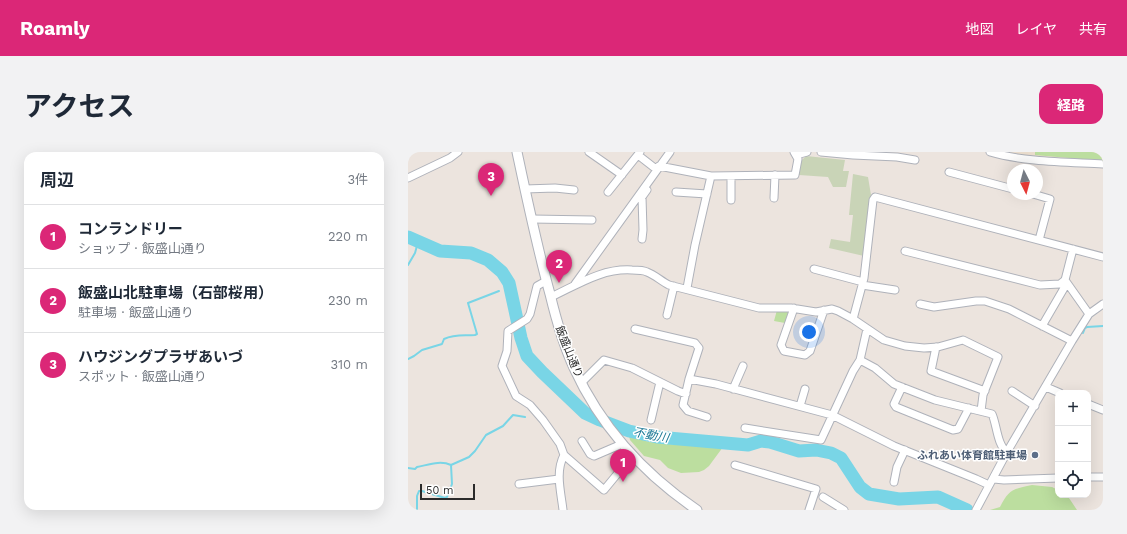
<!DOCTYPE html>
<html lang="ja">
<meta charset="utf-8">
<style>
:root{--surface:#fff;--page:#f2f2f3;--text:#1f2937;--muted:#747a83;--line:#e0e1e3;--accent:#db2777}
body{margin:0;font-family:"Work Sans","Noto Sans JP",sans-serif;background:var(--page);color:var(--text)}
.controls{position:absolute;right:12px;bottom:12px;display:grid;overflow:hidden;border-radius:8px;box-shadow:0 4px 16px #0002}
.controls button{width:36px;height:36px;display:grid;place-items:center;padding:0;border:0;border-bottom:1px solid var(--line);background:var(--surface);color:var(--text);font:20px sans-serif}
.compass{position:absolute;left:599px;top:12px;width:36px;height:36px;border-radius:50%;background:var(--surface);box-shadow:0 4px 16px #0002;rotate:174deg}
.scale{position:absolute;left:12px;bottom:10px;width:55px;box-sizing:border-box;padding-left:4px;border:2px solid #2b2b2b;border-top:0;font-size:11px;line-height:14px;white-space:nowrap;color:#2b2b2b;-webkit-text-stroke:3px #fff;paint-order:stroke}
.you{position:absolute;left:401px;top:180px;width:14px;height:14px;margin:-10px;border:3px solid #fff;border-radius:50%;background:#1a73e8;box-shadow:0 0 0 6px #1a73e833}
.badge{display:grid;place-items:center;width:26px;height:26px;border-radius:50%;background:var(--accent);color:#fff;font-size:13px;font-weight:700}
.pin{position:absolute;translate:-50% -33px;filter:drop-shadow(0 1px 2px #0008)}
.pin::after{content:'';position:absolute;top:21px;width:14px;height:12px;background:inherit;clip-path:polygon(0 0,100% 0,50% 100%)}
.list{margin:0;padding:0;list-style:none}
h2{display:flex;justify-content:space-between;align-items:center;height:52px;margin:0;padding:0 16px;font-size:17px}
h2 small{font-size:13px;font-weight:400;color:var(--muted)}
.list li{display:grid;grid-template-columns:26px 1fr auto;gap:12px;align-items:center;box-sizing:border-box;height:64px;padding:0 16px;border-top:1px solid var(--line)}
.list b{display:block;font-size:15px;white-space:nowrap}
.list p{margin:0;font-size:13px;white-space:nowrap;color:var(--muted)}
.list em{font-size:13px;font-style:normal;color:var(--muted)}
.icon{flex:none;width:22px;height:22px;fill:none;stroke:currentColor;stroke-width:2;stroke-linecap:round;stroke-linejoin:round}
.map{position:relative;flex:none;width:695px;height:358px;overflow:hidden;border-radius:12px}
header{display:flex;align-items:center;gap:24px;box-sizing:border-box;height:56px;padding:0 20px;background:var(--accent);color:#fff}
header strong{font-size:19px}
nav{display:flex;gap:22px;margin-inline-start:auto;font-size:14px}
.intro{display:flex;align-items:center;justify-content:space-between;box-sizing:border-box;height:96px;padding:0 24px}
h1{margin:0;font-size:28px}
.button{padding:10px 18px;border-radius:12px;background:var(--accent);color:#fff;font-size:14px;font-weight:700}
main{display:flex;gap:24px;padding:0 24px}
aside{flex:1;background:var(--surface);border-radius:12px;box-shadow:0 4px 16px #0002}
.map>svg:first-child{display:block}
.education{fill:#ecdfcf}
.green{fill:#bcde9f}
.cemetery{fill:#c9d4b7}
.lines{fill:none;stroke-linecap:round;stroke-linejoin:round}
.stream{stroke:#79d5e6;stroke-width:2}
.river{stroke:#79d5e6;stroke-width:13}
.street-casing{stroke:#afb2ba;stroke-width:9}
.secondary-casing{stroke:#afb2ba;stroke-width:11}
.street{stroke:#fff;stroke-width:7}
.secondary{stroke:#fff;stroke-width:9}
.service-dot{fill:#5c6f8a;stroke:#fff;stroke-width:1.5}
.labels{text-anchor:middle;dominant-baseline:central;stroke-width:3;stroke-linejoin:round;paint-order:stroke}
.street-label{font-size:11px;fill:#2b2b2b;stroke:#fff}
.service-label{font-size:11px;font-weight:bold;fill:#4e5e75;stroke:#fff;text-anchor:end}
.water-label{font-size:12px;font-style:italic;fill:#177693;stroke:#fff}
</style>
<header>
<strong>Roamly</strong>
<nav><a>地図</a><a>レイヤ</a><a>共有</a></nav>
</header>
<div class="intro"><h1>アクセス</h1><a class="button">経路</a></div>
<main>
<aside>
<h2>周辺<small>3件</small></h2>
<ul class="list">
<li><span class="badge">1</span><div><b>コンランドリー</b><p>ショップ · 飯盛山通り</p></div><em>220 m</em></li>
<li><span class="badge">2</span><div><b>飯盛山北駐車場（石部桜用）</b><p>駐車場 · 飯盛山通り</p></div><em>230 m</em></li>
<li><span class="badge">3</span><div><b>ハウジングプラザあいづ</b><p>スポット · 飯盛山通り</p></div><em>310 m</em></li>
</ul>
</aside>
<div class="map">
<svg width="695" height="358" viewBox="0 0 695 358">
<rect width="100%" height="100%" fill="#ece4de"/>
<path class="education" d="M 595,0 L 695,0 L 695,10 L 619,4 Z"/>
<path class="green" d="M 627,0 L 695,0 L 695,9 L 627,3 Z
M 369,158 L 382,158 L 377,171 L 366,169 Z
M 221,284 L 241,290 L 259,292 L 315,295 L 301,314 L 296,318 L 291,320 L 273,321 L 260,316 L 252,308 L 236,304 L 222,288 Z
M 624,333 L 644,335 L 650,338 L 650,343 L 659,343 L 669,358 L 582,358 L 592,355 C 601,337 605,337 624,333 Z"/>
<path class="cemetery" d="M 398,4 L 437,8 L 435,19 L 441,19 L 438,35 L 425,35 L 420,25 L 391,23 L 393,9 Z
M 445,22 L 460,25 L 463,43 L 456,104 L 421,96 L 423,87 L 442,90 L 445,63 L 441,63 Z"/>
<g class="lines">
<path class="stream" d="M 0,113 L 7,101 L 10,90
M 675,181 L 677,176 L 679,175 L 695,174
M 0,207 L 6,204 L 14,198 L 34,192 L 36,187 C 47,182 56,184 67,183 L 69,182 L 60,151 L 91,139
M 0,316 L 7,317 L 9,315 C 20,313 32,308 43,313
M 9,358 L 9,344 L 11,339 L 14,339 L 37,346 L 39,345 L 44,332 L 43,313 L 61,305 L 67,299 L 78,283 L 95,274 L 105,263 L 117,265"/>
<path class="river" d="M 0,85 L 32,99 L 63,101 L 80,108 L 94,120 L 101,131 L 113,186 L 119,204 L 134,220 L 177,261 L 192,268 L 221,279 L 249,285 L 340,293 L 353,289 L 362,290 L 391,299 L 408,298 L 423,301 L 433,306 L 452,335 L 461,342 L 491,347 L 530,345 L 559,358"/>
<defs>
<path id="street" d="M 181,0 L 214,23
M 413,0 L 445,3
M 445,0 L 445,3 L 489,5 L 507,8
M 582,0 C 615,10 661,10 695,12
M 230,3 L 248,17
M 388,3 L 399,0
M 251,14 L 303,24 L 387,23 L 390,7 L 386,0
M 541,20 L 605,37
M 0,26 L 42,6 L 50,0
M 117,37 L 147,36 L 166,38
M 200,40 L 232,0
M 268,40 L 299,42
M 625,42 L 642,47 L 631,88
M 366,46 L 367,23
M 323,48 L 323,24
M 124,67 L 184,68
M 234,87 L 235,78 L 234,45 L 239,38
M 665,97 L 657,128 L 681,162
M 497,99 L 632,133 L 652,132 L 657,128
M 406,117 L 455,130
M 138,129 L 129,134 L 122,162 L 119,167 L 100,179 L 99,199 L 94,214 L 108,244 L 122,253 L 135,268 L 152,292 L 156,303 L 196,338 L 224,304
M 167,132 L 262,0
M 454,133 L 487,138
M 279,136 L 287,93 L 303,24
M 143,145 C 169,133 194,116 224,118 C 229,118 235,118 239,120 C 247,123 253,129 261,133 L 351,156 L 383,156 L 408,160 L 424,157 L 430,159 L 445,167 L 476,188 L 497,194 L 516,196 L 530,195 L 555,188 L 590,205 L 575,243 L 573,259
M 512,152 L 526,155 L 568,149 L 577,149 L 601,157 L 664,189
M 386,156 L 373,193 L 376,199 L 397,203 L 402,199 L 416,158
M 259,163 L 266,134
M 445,167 L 456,126 L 465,48 L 467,45 L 695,105
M 634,174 L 659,131
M 227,177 L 287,191 L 291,196 L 281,227 L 275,253 L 280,259 L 299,265
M 528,195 L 523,219 L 577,239
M 452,208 L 467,216 L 486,232 L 527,248 L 584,262 C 589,273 589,293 599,300
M 281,227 L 308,232 L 424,263 L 486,294 L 568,327 L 581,333
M 173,231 L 196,208 L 224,216 L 270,239 L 278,242
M 494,235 L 486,252 L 488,255 L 545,278 L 550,277 L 561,256
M 638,235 L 652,241
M 325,237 L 335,214
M 604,239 L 627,254
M 680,252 L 695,258
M 392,254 L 397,237
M 243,268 L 252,230
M 337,276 L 413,288 L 445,219 L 452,208 L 459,177
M 174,289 L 182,302 L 186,304 L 214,292
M 327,313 L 408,337 L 401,358
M 680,325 L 695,325
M 586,327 L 596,328 L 650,326
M 486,330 L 489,315 L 497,298
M 111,332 L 151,327
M 415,345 L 436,358
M 155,358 C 153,340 147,320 156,303
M 568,358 L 599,300 L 664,189 L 681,162 L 695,152"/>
<path id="secondary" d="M 109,0 C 119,47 129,95 142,142 C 148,167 155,192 166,216 C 193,275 236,322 289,358"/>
</defs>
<use href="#street" class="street-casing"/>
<use href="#secondary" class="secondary-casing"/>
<use href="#street" class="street"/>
<use href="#secondary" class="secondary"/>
</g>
<circle class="service-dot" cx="627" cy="303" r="4"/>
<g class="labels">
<g class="street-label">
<text transform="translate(161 200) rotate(68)">飯盛山通り</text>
</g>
<g class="service-label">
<text x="619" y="303">ふれあい体育館駐車場</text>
</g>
<g class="water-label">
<text transform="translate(243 283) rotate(10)">不動川</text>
</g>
</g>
</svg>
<div class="controls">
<button>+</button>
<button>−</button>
<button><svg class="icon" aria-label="locate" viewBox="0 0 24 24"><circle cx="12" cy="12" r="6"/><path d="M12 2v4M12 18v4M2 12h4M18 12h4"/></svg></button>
</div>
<svg class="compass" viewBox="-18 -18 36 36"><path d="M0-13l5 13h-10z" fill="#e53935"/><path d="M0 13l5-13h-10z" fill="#747a83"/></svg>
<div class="scale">50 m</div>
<div class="you"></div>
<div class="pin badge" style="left:215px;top:330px">1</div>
<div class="pin badge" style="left:151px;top:131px">2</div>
<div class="pin badge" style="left:83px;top:44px">3</div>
</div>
</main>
